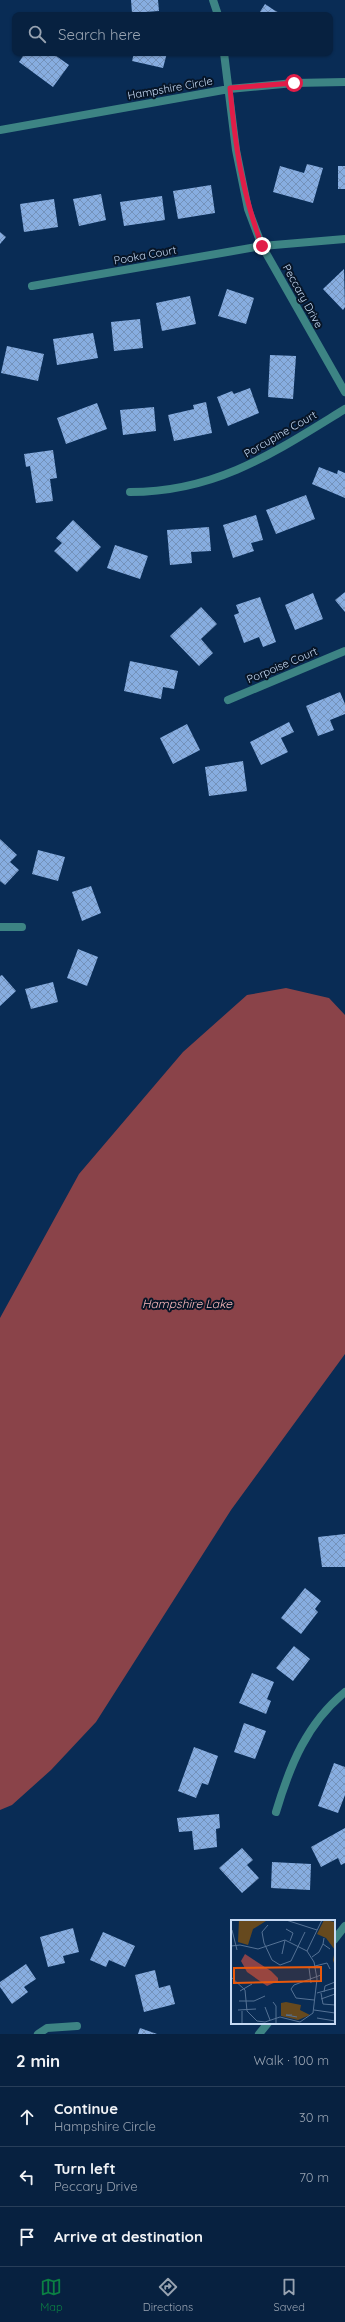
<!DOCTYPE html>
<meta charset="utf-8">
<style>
:root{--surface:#072140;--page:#152e4b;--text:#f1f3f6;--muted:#98a3b1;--line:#283e59;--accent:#0b8043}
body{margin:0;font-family:Quicksand,sans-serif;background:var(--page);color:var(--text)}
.stop{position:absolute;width:12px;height:12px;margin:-9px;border:3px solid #e11d48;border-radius:50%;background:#fff}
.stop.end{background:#e11d48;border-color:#fff;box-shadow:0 1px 4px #0008}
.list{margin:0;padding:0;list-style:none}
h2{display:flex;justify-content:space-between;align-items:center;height:52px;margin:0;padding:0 16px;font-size:17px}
h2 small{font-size:13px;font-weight:400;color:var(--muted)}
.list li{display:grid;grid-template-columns:26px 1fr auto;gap:12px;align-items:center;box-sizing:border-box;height:60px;padding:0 16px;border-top:1px solid var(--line)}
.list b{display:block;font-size:15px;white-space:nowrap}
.list p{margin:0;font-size:13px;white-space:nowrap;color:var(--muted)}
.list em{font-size:13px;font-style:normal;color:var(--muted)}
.icon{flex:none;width:22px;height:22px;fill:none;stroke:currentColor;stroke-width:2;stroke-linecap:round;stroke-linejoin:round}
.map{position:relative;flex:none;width:345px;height:2034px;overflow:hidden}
.search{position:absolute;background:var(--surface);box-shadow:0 1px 3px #0004;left:12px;right:12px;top:12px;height:44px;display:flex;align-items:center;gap:10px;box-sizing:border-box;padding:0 14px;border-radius:8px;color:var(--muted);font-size:15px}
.sheet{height:232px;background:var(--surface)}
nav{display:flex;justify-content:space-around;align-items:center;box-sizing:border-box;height:56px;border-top:1px solid var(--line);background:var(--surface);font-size:11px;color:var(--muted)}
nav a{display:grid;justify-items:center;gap:2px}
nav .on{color:var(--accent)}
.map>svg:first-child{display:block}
.water{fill:#8a4349}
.building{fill:url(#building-cross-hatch)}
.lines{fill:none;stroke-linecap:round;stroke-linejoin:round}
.minor{stroke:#3d8484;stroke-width:8}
.route{stroke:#e11d48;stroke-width:5}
.labels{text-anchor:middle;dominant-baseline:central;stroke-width:4;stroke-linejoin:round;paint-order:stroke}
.street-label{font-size:11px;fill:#c6daf4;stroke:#071527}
.water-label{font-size:12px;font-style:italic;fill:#fbbabd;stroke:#071527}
.inset-road{fill:none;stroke:#557295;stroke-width:1}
.view{fill:#e8590c;fill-opacity:0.15;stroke:#e8590c;stroke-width:2}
.inset-edge{fill:none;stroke:#c6daf4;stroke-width:2}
</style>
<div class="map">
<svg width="345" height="2034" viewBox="0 0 345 2034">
<defs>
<pattern id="building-cross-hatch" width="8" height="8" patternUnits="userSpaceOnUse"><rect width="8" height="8" fill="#87ade0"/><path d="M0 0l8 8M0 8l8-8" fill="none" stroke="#7492ba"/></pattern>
</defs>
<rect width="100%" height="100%" fill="#092c55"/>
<path class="water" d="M 286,988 L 329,998 L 345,1015 L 345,1354 L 231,1510 L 96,1722 L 51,1770 L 12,1805 L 0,1810 L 0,1318 L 79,1174 L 183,1052 L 247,995 Z"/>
<path class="building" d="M 131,0 L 158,0 L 159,11 L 132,13 Z
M 265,4 L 274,10 L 283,15 L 258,15 Z
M 25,53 L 52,53 L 69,65 L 53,87 L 19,62 Z
M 134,53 L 167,53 L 163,68 L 132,61 Z
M 307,164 L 323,168 L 313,203 L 273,192 L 280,166 L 304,173 Z
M 338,166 L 345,166 L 345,189 L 338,189 Z
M 211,185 L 215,213 L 178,219 L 173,191 Z
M 101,194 L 106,220 L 79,226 L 73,199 Z
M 162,196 L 165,220 L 124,226 L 120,202 Z
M 54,199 L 58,227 L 24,232 L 20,204 Z
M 0,232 L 6,237 L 0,244 Z
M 344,269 L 345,307 L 343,310 L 323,289 Z
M 227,289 L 254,298 L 246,324 L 218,316 Z
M 190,296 L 196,324 L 162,331 L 156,303 Z
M 140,319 L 143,348 L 114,351 L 111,322 Z
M 93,333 L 98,358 L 57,365 L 53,339 Z
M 7,346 L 44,354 L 38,381 L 1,373 Z
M 270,355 L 296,356 L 293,399 L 268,397 Z
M 250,388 L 259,413 L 228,426 L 217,397 L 232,391 L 234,394 Z
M 206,402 L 212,433 L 174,441 L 168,415 L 194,409 L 193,405 Z
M 97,403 L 107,429 L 66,444 L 57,418 Z
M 154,407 L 156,431 L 123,435 L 120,410 Z
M 53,450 L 57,478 L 50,479 L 53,501 L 36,503 L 30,466 L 26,467 L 24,454 Z
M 319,467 L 337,474 L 338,470 L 345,473 L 345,498 L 312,484 Z
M 306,495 L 315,519 L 276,534 L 266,510 Z
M 256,515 L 263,540 L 251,543 L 254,551 L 233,558 L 223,525 Z
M 73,520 L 101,547 L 77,572 L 54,551 L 62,543 L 56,538 Z
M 209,527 L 211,551 L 191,552 L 192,563 L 170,565 L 167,530 Z
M 115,545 L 148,556 L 140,579 L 107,568 Z
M 345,592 L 345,612 L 335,600 Z
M 313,593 L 323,619 L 295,630 L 285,605 Z
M 260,597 L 276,642 L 263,647 L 259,637 L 244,643 L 234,615 L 239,613 L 236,605 Z
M 201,607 L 217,624 L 201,639 L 213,653 L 199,666 L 170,636 Z
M 130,661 L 178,671 L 174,689 L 163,687 L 161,699 L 124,691 Z
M 340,692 L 345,704 L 345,714 L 330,720 L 334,730 L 318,736 L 306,706 Z
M 289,722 L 294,732 L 281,738 L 288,752 L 261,765 L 250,742 Z
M 187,724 L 200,750 L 173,764 L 160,738 Z
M 243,761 L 247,791 L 209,796 L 205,767 Z
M 0,839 L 17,855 L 10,862 L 19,870 L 5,885 L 0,881 Z
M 38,850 L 65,857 L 58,881 L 32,874 Z
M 91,886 L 101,913 L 82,921 L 72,892 Z
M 78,949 L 98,957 L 87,986 L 67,978 Z
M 2,975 L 16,991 L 0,1006 L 0,976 Z
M 53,982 L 58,1002 L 31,1009 L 25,989 Z
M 345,1534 L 345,1567 L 322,1567 L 318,1537 Z
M 305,1588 L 321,1601 L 315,1609 L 318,1612 L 301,1634 L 281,1618 Z
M 294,1646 L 310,1659 L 293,1681 L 276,1668 Z
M 252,1673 L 274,1682 L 267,1699 L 271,1701 L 266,1714 L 239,1703 Z
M 244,1723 L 266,1731 L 255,1759 L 234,1752 Z
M 194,1747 L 218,1756 L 208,1785 L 202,1783 L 196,1798 L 178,1791 Z
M 334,1763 L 345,1767 L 345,1795 L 338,1813 L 318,1806 Z
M 219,1814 L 220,1828 L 216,1829 L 217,1847 L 194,1850 L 192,1831 L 179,1832 L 177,1818 Z
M 345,1828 L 345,1863 L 341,1865 L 338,1858 L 321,1867 L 311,1847 Z
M 242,1848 L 253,1860 L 247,1865 L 259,1878 L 242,1893 L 219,1868 Z
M 272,1862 L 311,1864 L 310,1890 L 271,1888 Z
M 73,1928 L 79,1952 L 63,1956 L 65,1963 L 48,1967 L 40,1937 Z
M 103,1932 L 135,1946 L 125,1967 L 109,1960 L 106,1967 L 90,1960 Z
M 26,1964 L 36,1979 L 24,1987 L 28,1992 L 12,2004 L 0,1987 L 0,1982 Z
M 155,1970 L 159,1988 L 170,1985 L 175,2004 L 144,2012 L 135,1975 Z
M 140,2028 L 157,2034 L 138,2034 Z"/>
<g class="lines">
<path class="minor" d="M 213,0 L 218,15
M 224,53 L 236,150 L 248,209 L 262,246 L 345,392
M 0,130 L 229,89 L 294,83 L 345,82
M 32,286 L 262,246 L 345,239
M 130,492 C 217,492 275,452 345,409
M 228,700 L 345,651
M 0,927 L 22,927
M 276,1812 C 290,1765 307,1723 345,1692
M 334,1940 L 345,1926
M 38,2034 L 47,2028 L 77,2026
M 259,2034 L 268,2023"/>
</g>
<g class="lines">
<path class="route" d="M 262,246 C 242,193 235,145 230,88 L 294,83"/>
</g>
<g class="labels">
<g class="street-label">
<text transform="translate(170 88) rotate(-10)">Hampshire Circle</text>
<text transform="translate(145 255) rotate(-10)">Pooka Court</text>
<text transform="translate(303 296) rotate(61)">Peccary Drive</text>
<text transform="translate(280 434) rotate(-30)">Porcupine Court</text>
<text transform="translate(282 665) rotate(-23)">Porpoise Court</text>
</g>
<g class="water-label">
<text x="187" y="1303">Hampshire Lake</text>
</g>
</g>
<g transform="translate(231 1920)">
<rect width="104" height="104" fill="#092c55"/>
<path d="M 8,0 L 42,0 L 35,1 L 22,9 L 17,25 L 7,22 ZM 93,0 L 104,2 L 104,46 L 102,40 L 104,30 L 95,18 L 86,14 Z" fill="#66491e"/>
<path d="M 55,82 L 70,85 L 69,90 L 79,95 L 67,100 L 50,96 L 50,83 Z" fill="#66491e"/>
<path d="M 14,34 L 40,51 L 47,58 L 47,61 L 36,66 L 16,52 L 10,41 Z" fill="#8a4349"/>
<path class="inset-road" d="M 55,0 L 86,10M 37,5 L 31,12 L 33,23 L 41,40 L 49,45 L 60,41 L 74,12M 55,9 L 62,13 L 59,21M 1,10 L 6,30M 93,18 L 92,24 L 99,29M 0,26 L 9,25 L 27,29 L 54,20 L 76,31 L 83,42 L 86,59 L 82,93 L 69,102 L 49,97 L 34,102 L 26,101 L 16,91 L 14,70 L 0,57M 76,31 L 91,0M 51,34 L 54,20M 81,37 L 88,32 L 92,24M 84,46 L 96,43 L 99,49M 78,48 L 80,63M 9,71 L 21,64M 93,72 L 94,66 L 104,62M 86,73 L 104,68M 90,73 L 92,84 L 104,85M 90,79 L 104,74M 83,80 L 65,78 L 60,69 L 63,65 L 90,55M 8,81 L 23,81 L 34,76M 42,82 L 45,86 L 45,104M 34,87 L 39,100M 7,90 L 25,89M 83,90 L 104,93M 11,91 L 11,104M 61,95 L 55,95 L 66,97M 86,98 L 104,101"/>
<path class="view" d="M 90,47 L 90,61 L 3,63 L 3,48 Z"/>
<rect width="104" height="104" class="inset-edge"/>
</g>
</svg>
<div class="stop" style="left:294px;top:83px"></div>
<div class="stop end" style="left:262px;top:246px"></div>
<div class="search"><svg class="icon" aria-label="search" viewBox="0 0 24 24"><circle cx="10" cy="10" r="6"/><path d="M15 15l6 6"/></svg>Search here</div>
</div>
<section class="sheet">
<h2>2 min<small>Walk · 100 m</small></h2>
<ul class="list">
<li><svg class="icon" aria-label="ahead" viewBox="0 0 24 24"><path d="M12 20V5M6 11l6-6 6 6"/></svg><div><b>Continue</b><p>Hampshire Circle</p></div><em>30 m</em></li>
<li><svg class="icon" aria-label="left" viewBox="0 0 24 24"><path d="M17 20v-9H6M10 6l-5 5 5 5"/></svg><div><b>Turn left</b><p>Peccary Drive</p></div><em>70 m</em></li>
<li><svg class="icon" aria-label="arrive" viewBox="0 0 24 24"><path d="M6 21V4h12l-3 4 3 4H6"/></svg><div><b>Arrive at destination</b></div></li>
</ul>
</section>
<nav>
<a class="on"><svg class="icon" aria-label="map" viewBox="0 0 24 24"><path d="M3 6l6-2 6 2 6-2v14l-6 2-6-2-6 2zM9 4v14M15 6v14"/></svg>Map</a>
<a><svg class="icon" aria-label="directions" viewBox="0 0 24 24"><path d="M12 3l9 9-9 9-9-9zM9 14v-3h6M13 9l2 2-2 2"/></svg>Directions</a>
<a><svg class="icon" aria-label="saved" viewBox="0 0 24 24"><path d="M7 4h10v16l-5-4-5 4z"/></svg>Saved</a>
</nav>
